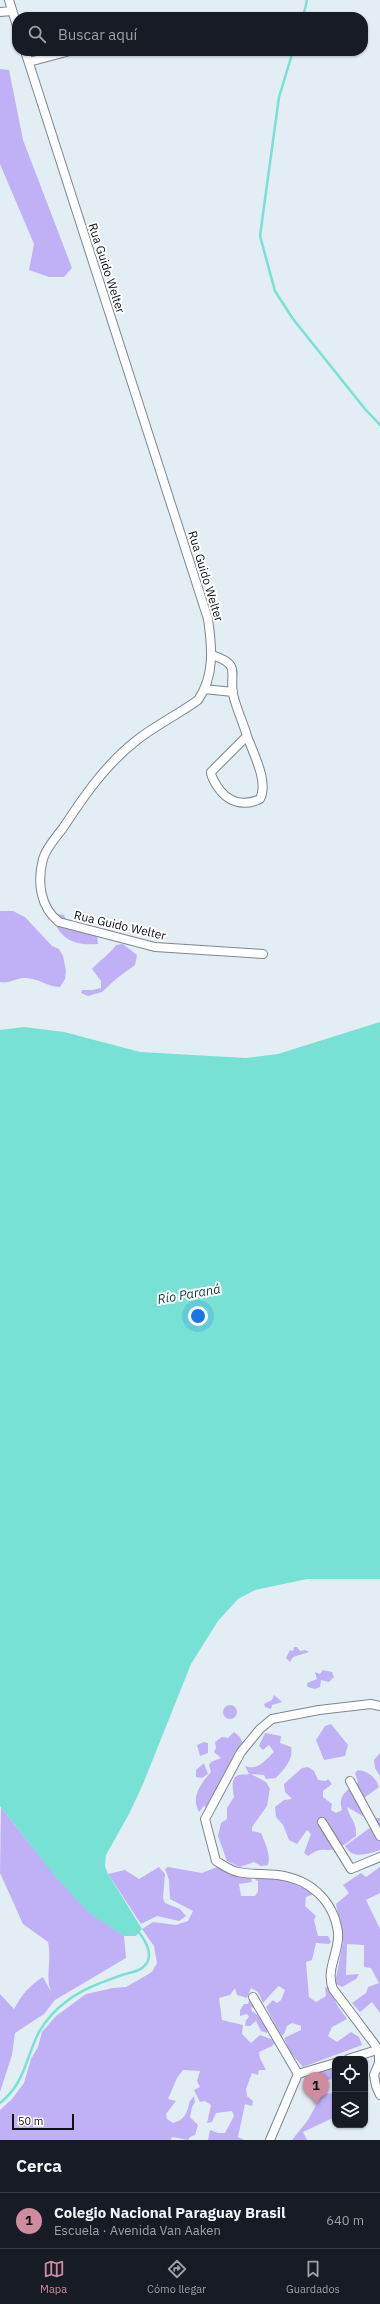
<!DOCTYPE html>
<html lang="es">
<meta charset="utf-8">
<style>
:root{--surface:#171b24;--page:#242831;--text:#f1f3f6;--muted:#9ea1a6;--line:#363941;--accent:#cf8ba0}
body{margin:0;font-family:"IBM Plex Sans",sans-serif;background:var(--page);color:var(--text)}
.controls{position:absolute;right:12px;bottom:12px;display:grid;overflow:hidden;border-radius:8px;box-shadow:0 1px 3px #0004}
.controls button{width:36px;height:36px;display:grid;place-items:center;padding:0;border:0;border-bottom:1px solid var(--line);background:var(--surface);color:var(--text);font:20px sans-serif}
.scale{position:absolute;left:12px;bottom:10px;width:62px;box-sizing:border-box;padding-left:4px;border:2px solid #0f1214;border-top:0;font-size:11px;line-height:14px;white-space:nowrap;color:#0f1214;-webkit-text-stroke:3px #fff;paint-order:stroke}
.you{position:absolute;left:198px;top:1316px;width:14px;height:14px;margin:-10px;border:3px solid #fff;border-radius:50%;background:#1a73e8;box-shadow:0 0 0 6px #1a73e833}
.badge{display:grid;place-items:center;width:26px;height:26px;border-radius:50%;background:var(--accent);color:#111;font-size:13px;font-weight:700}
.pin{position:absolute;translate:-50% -33px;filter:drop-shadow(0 1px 2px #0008)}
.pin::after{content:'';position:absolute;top:21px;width:14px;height:12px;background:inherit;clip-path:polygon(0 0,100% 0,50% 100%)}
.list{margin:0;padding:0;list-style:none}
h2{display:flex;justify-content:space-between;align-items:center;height:52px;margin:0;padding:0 16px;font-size:17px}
h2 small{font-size:13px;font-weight:400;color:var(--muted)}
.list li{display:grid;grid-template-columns:26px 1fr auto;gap:12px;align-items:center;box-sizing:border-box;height:56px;padding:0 16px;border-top:1px solid var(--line)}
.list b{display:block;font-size:15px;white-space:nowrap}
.list p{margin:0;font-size:13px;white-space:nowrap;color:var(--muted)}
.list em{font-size:13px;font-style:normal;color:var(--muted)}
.icon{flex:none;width:22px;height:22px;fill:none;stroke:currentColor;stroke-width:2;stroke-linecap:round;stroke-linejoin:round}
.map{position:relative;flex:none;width:380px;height:2140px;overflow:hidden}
.search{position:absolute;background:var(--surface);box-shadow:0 1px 3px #0004;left:12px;right:12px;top:12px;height:44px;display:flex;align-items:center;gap:10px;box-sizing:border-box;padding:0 14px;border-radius:16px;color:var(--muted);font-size:15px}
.sheet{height:108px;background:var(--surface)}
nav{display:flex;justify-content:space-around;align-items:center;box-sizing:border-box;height:56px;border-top:1px solid var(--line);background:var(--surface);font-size:11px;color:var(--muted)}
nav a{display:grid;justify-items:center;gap:2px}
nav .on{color:var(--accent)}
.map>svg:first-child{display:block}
.forest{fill:#c0b1f7}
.water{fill:#77e1d5}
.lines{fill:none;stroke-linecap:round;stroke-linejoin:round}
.stream{stroke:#77e1d5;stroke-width:2.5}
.street-casing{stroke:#7e878e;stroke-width:10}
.street{stroke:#fff;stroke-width:8}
.labels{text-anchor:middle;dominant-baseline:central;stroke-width:4;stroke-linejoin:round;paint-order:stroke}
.street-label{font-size:12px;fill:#0f1214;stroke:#fff}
.water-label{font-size:13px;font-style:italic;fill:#093d38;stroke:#fff}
</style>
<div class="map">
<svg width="380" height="2140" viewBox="0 0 380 2140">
<rect width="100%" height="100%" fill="#e3edf4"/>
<path class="forest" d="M 0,69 L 9,70 L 23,140 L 72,268 L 64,277 L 49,277 L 29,270 L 34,244 L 0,164 Z
M 0,911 L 13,911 L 25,917 L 52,946 L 59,949 L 63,956 L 66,971 L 65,979 L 60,987 C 48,987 36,977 24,978 C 15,978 10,984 0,982 Z
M 58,914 L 64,915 L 70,928 L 73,930 L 97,935 L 98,944 C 76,946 59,940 53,917 Z
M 123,944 L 137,955 L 135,965 L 116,979 L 102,992 L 88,996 L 81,993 L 82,990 L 93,990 L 101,988 L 101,981 L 92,969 C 100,960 109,955 116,945 Z
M 294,1647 L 297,1647 L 300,1651 L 305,1650 L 309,1652 L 293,1657 L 290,1662 L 286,1658 L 290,1650 L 293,1651 Z
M 323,1670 L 332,1672 L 334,1677 L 329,1682 L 321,1680 L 320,1687 C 315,1690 312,1689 307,1686 L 307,1683 L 317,1679 L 315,1672 L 320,1674 Z
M 274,1695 L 282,1702 L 272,1705 L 271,1709 L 265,1707 L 264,1704 L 272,1700 Z
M223 1712a7 7 0 1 1 14 0a7 7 0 1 1-14 0Z
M 331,1724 L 348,1745 L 345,1756 L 324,1760 L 316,1740 L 325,1726 Z
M 234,1732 L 240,1737 L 243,1744 C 232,1752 217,1795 210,1809 L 204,1806 L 199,1812 C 190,1797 202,1782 211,1772 L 209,1765 L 211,1762 L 221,1758 L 214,1752 L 216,1748 L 215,1742 L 222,1737 L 228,1738 Z
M 265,1733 L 281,1736 L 280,1743 L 291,1747 C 294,1759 284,1769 276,1778 L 266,1779 L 264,1775 L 251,1774 L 266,1782 L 270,1789 L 267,1806 L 252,1827 L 252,1831 L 261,1833 C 265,1843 271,1854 268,1865 L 261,1866 L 254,1862 L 240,1867 L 227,1861 L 218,1836 L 221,1823 L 227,1819 L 227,1808 L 234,1797 C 233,1790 230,1777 239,1775 C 243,1774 245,1775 249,1774 L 245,1766 C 259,1771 265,1760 274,1752 L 269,1745 L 263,1750 L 259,1746 Z
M 204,1742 L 208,1743 L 208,1753 L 200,1756 L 197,1745 Z
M 380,1753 L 380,1776 L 375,1768 L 374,1760 Z
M 204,1763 L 208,1774 L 202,1778 L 196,1777 L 196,1770 Z
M 308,1767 L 314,1771 L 318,1780 L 326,1781 L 328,1779 L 332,1784 L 323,1791 L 323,1797 L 332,1804 L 331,1810 L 336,1813 L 342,1810 C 337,1796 348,1789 358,1782 L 355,1773 L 358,1770 C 367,1771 376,1777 379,1787 L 364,1798 C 366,1806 370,1812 375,1818 L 380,1818 L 380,1850 C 367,1854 353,1860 345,1846 L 371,1827 L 366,1818 L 347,1807 C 350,1819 357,1822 356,1836 L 344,1845 L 337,1845 L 336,1849 C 320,1852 324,1846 308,1856 L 304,1853 L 311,1834 L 307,1830 L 297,1844 L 289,1840 L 283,1825 L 276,1817 L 275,1807 L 284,1800 L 292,1799 L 285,1792 L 284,1784 L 302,1768 Z
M 1,1807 C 38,1855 75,1902 124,1936 L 126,1958 L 55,2000 L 44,2014 L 15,2033 L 12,2055 L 0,2092 L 0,1994 L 14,2009 C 22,1994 29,1986 43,1977 L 51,1992 C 45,1976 52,1960 48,1942 L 23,1924 L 0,1873 Z
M 159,1867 L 165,1874 L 163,1898 L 165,1903 L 180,1909 L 186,1916 L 179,1921 L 157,1916 L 141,1924 L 108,1874 L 125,1870 L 139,1879 Z
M 168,1867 L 202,1873 L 217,1867 L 251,1877 L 252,1882 L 239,1884 L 241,1896 L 255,1896 L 258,1892 L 258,1881 L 255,1880 L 258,1876 C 279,1876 296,1884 314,1894 L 306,1897 L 305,1906 L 316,1916 L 314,1920 L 318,1936 L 328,1936 L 331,1942 L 329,1944 L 316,1943 L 312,1960 L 306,1962 L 309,1997 L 316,2002 L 326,1996 L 325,1988 L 329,1985 L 337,2005 L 347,2019 L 332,2027 L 328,2036 L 337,2042 L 351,2032 L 359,2037 L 362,2045 L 303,2067 L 289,2051 L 284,2038 L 301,2030 L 301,2026 L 292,2023 L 287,2026 L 284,2034 L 281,2036 L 266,2007 L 273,2000 L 277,2003 L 281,2000 L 285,1990 L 279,1986 C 277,1987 266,2000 263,2003 L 258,1992 L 251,1988 L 247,1998 L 237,1995 L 235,1988 L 230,1995 L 219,1998 L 222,2020 L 243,2025 L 242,2034 L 251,2043 L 260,2035 L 276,2041 L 272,2046 L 259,2052 L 260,2058 L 266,2070 L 259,2070 L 258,2075 L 252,2073 L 246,2089 L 247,2096 L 253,2101 L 252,2106 L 245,2104 L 238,2137 L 244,2140 L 208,2140 L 210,2130 L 218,2133 L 225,2133 L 234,2116 L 232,2111 L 216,2113 L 212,2122 L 207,2123 L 211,2105 L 205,2101 L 200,2102 L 194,2090 L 200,2087 L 197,2081 L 200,2071 L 183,2070 L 177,2078 L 168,2099 L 176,2101 L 166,2114 L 167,2119 L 173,2123 C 186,2120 187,2111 190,2101 L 194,2096 L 195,2102 L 192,2107 L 190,2117 L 198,2125 L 195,2135 L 190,2137 L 188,2140 L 172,2137 L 171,2140 L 0,2140 L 0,2110 L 12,2099 L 24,2083 L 31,2059 L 38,2047 L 42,2032 L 56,2016 L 86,1994 L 113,1988 L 126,1987 L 152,1972 L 157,1963 L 154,1946 L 142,1929 L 153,1922 L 176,1925 L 188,1921 L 193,1911 L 170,1899 L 169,1880 L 165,1869 Z
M 380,1867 L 380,1893 L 366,1900 L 380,1929 L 380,2013 L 372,2002 L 360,2012 L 352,2003 L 366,1993 L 368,1987 L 379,1983 L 371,1968 L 364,1967 L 364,1945 L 347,1944 L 346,1975 L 359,1974 L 356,1979 L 342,1987 L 335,1983 L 343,1942 L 336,1904 L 349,1893 L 343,1885 L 361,1873 L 366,1877 Z
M 251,1995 L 257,2009 L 251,2007 L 252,2011 L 269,2023 L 267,2033 L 261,2031 L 256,2021 L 250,2026 L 245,2026 L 246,2020 L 249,2017 L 247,2014 L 240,2016 L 240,2010 L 244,2004 L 248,2004 Z
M 335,2067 L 335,2079 L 319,2081 L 314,2072 Z
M 335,2093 L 335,2117 L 303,2132 L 307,2140 L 292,2140 L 308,2120 L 322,2094 Z"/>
<path class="water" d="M 380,1022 L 380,1579 L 307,1579 L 255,1590 L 238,1599 L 218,1621 L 191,1664 L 143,1784 L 129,1814 L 106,1855 L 105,1866 L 108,1874 L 142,1929 L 136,1936 L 124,1936 L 89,1913 L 55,1876 L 0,1806 L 0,1030 L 24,1027 L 64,1032 L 140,1052 L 246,1058 L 278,1054 Z"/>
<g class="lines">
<path class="stream" d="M 303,17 L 307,0
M 293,51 L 279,97 L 260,236 L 275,291 L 293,319 L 365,409 L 380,425
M 0,2103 C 26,2082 25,2059 39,2032 C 46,2020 56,2009 67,2001 C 84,1988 103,1982 122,1975 C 128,1973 137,1972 142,1968 C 156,1958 146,1941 138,1931"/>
<defs>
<path id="street" d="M 9,0 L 17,26
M 0,12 L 12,11
M 25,51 L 208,619 C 212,646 215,676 198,700 C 179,714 156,725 137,740 C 106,764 84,796 63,828 C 56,837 46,848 43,859 C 37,882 40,907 59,922 L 155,947 L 263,954
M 29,62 L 70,51
M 212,655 C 242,665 229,672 233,694 C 236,708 243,722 247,736 L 211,772 C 211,777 214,781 217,786 C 227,802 243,807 260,799 C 269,782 253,753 247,736
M 204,689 L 233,692
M 380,1706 L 371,1704 L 319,1710 L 272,1719 L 260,1729 L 241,1752 L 205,1819 L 216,1861 C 223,1865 231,1871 238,1872 C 251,1875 265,1873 278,1875 C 309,1879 333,1899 338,1932 C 340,1952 325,1969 333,1989 L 379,2050 L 379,2063 L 374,2075 L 376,2086 L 380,2095
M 350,1781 L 380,1836
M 322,1822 L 351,1869 L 380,1857
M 253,1997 L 298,2074
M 348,2059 L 380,2049
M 270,2140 L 298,2074 L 335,2063"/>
</defs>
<use href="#street" class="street-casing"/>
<use href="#street" class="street"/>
</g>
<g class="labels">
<g class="street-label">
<text transform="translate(107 268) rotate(72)">Rua Guido Welter</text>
<text transform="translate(206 576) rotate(73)">Rua Guido Welter</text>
<text transform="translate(120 925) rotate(13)">Rua Guido Welter</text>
</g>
<g class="water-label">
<text transform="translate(189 1294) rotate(-10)">Río Paraná</text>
</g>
</g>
</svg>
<div class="controls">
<button><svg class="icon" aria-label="locate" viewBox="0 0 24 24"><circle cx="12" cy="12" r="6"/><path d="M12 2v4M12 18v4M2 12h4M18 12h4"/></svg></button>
<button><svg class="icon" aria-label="layers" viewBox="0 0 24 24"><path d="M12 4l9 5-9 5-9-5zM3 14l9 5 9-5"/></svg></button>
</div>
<div class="scale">50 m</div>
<div class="you"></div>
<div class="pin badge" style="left:316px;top:2105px">1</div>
<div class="search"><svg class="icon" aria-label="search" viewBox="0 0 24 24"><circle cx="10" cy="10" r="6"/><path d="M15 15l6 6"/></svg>Buscar aquí</div>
</div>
<section class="sheet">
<h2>Cerca<small></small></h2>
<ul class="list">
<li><span class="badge">1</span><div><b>Colegio Nacional Paraguay Brasil</b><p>Escuela · Avenida Van Aaken</p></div><em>640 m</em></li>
</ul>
</section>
<nav>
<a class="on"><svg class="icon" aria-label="map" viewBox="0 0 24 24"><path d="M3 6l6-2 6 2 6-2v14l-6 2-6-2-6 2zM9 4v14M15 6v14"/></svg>Mapa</a>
<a><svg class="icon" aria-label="directions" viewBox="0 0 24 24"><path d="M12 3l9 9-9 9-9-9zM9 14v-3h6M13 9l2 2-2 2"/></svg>Cómo llegar</a>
<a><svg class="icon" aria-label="saved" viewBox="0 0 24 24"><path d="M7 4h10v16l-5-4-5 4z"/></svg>Guardados</a>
</nav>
